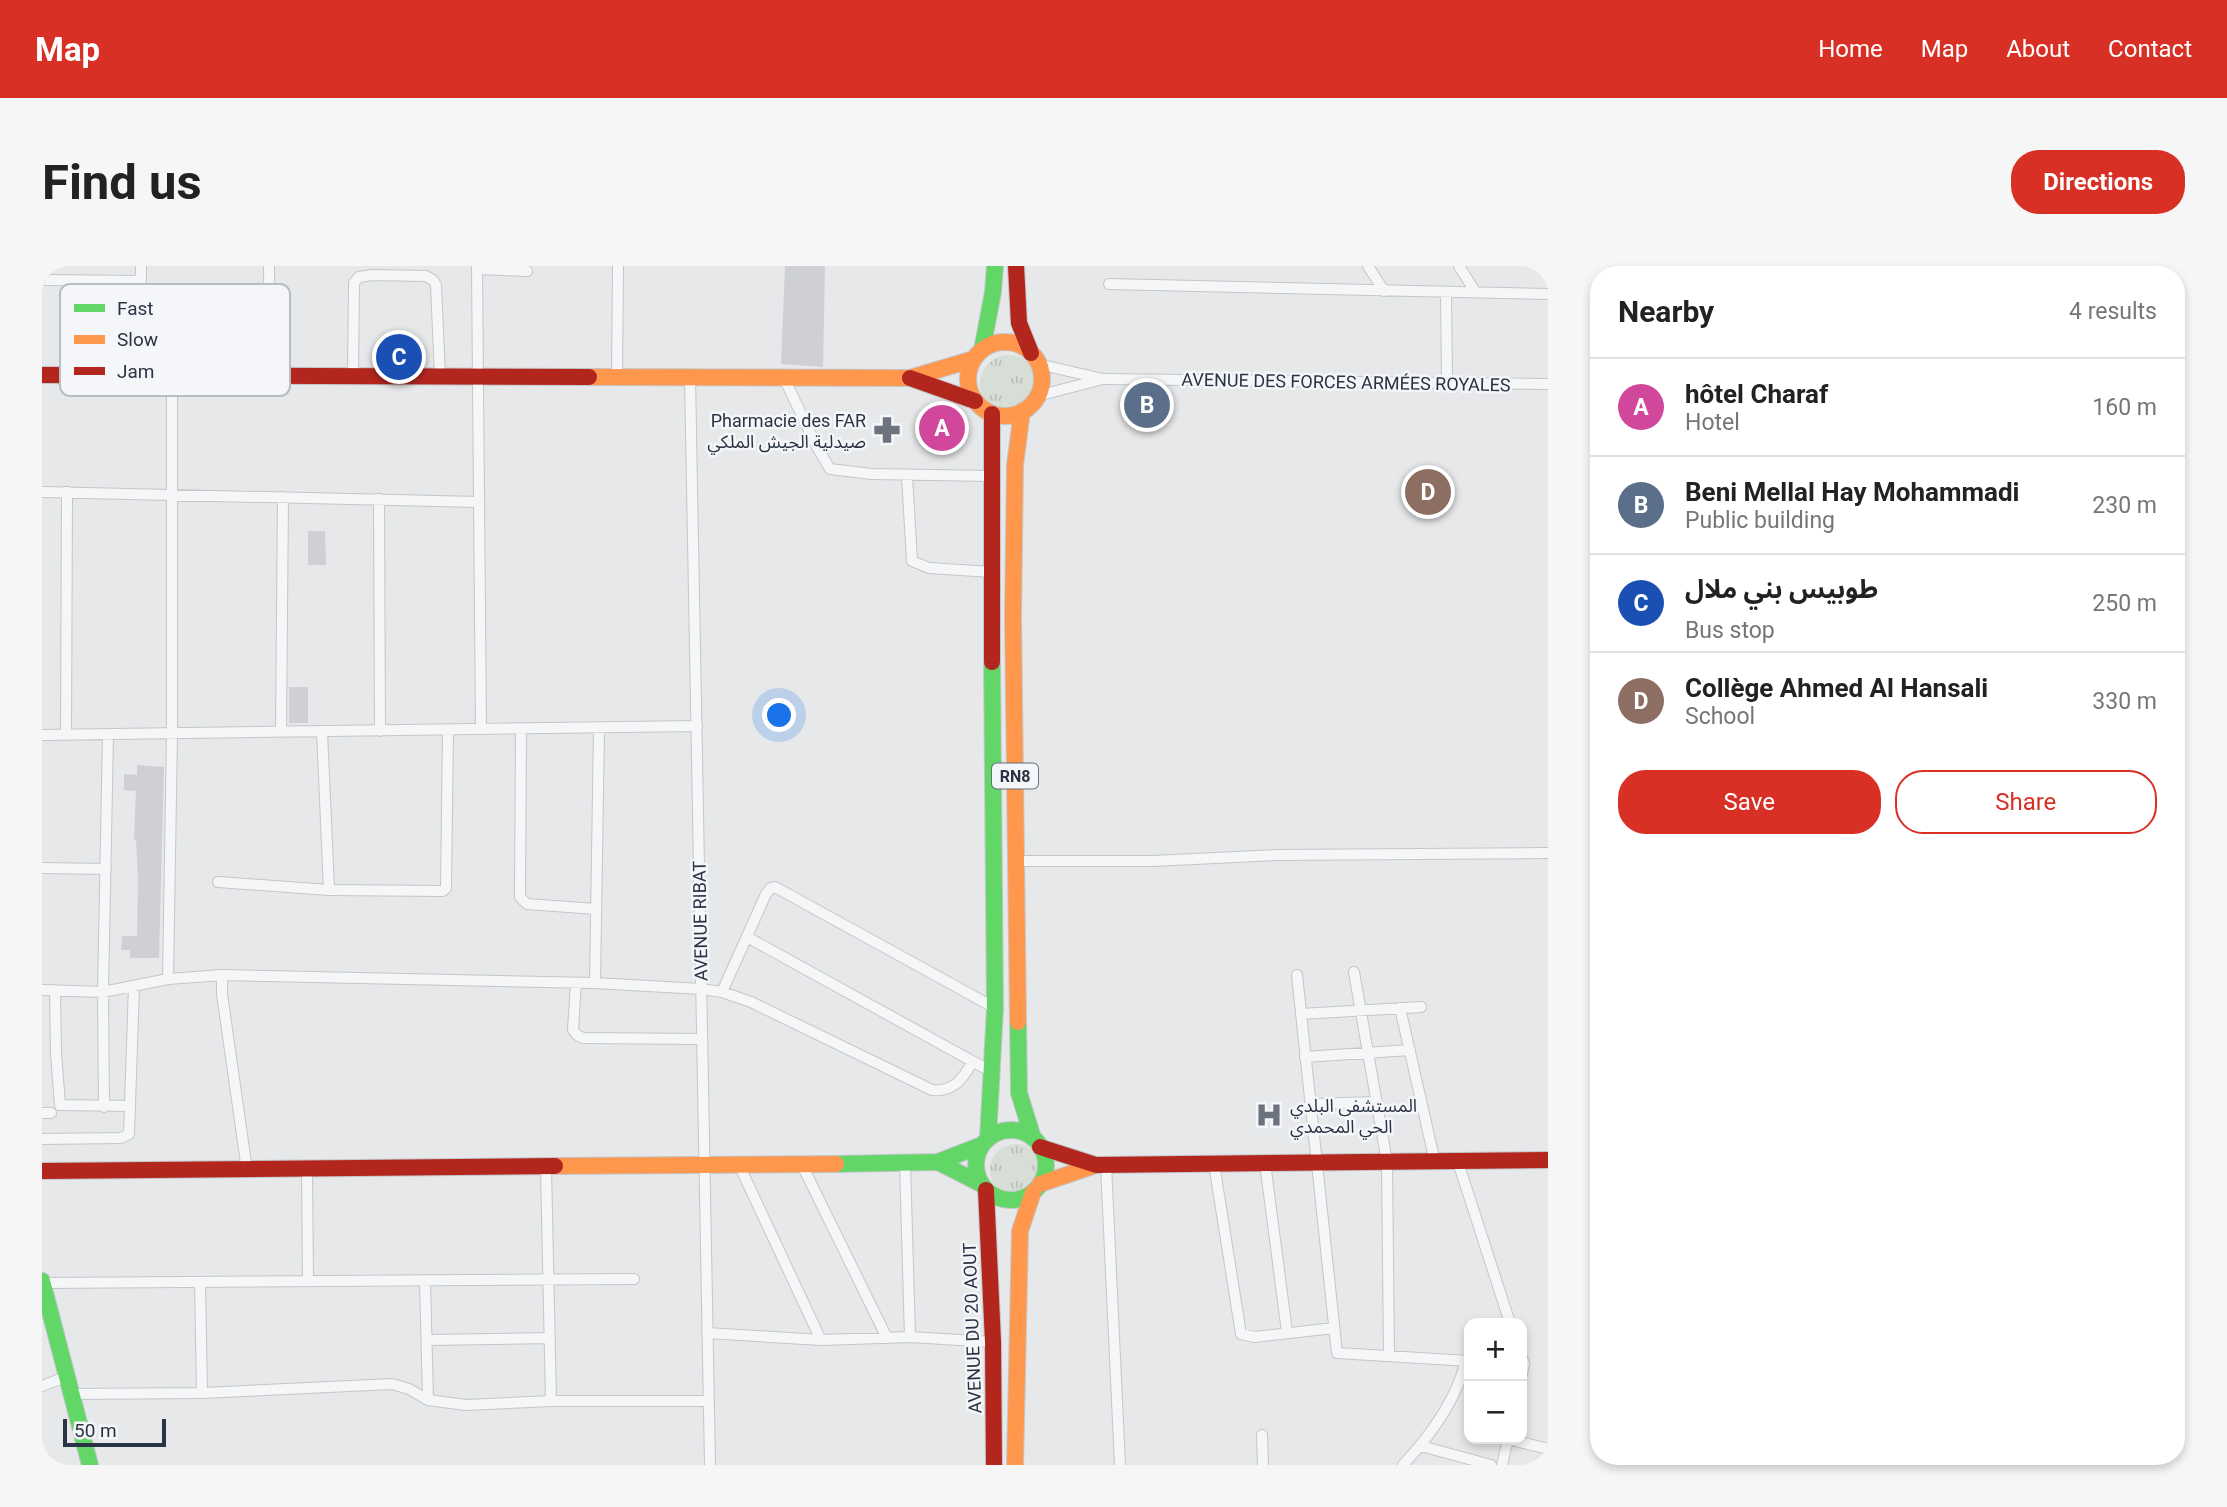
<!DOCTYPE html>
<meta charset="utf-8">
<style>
:root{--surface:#fff;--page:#f6f6f6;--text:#222;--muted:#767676;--line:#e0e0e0;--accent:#d93025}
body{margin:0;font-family:Roboto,"Noto Sans Arabic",sans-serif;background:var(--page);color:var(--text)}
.controls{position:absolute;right:21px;bottom:21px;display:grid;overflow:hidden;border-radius:14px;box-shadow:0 4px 10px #0003}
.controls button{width:63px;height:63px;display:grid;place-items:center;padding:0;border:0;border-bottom:2px solid var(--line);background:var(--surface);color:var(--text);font:35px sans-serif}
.scale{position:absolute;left:21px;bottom:18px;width:103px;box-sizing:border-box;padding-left:7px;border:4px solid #2b3445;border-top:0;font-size:19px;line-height:24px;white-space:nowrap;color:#2b3445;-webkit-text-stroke:5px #f4f6f9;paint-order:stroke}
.you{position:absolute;left:738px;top:450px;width:24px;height:24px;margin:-18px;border:5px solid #fff;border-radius:50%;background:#1a73e8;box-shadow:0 0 0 10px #1a73e833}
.badge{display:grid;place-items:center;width:46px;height:46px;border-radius:50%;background:var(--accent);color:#fff;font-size:23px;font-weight:700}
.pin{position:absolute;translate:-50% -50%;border:4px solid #fff;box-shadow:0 2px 7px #0006}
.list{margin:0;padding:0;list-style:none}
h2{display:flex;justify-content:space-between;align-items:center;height:91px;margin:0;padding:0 28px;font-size:30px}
h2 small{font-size:23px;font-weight:400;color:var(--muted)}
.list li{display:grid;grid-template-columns:46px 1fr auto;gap:21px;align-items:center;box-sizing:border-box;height:98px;padding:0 28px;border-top:2px solid var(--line)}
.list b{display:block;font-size:26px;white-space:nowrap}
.list p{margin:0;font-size:23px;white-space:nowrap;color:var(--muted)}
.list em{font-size:23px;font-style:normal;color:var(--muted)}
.actions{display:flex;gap:14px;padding:21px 28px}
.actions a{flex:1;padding:16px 0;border:2px solid var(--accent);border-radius:28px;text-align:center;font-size:24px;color:var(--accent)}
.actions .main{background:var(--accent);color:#fff}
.map{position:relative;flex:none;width:1506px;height:1199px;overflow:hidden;border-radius:28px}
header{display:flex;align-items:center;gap:42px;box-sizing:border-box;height:98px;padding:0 35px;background:var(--accent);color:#fff}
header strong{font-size:33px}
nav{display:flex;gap:38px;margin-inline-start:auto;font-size:24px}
.intro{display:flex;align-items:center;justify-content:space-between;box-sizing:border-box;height:168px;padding:0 42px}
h1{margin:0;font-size:49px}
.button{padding:18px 32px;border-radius:28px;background:var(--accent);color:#fff;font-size:24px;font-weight:700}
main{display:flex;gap:42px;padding:0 42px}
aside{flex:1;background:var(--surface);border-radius:28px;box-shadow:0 4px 10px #0003}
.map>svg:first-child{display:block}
.park{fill:url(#park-tufts)}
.building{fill:#ced0d3}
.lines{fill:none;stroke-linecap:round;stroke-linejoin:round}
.street-casing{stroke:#c4c6c8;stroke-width:12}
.fast-casing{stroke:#c4c6c8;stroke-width:18}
.slow-casing{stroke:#c4c6c8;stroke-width:18}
.jam-casing{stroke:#c4c6c8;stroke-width:18}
.street{stroke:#f5f6f7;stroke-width:10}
.fast{stroke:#63d668;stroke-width:16}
.slow{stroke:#ff974d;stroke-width:16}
.jam{stroke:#b3261e;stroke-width:16}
.labels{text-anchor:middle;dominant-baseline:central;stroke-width:5;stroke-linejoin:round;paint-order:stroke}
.shield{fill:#f4f6f9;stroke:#676e7b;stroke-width:2}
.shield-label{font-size:16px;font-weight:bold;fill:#2b3445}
.street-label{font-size:18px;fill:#2b3445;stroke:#f4f6f9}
.poi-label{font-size:18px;fill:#2b3445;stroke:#f4f6f9;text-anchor:end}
.key{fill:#f4f6f9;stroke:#b8bcc3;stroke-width:2}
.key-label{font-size:19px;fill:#2b3445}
</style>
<header>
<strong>Map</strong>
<nav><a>Home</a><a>Map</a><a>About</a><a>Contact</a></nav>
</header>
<div class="intro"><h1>Find us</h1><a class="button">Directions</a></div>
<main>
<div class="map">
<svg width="1506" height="1199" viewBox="0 0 1506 1199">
<defs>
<pattern id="park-tufts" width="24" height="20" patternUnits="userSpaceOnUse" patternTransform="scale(1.75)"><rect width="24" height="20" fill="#d6ded6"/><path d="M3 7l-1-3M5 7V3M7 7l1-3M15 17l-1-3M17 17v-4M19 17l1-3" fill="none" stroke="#b8bfb9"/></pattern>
</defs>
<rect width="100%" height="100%" fill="#e6e8ea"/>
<path class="park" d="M938 118a29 29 0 1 1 58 0a29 29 0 1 1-58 0Z
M948 904a26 26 0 1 1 52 0a26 26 0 1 1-52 0Z"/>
<path class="building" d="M 743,0 L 783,0 L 781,101 L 739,98 Z
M 266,265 L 283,265 L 284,299 L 266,299 Z
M 247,421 L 266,421 L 266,457 L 247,457 Z
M 95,499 L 122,501 L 117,692 L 88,692 L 88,684 L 79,684 L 80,670 L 95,670 L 96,611 L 94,574 L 92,574 L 94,525 L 82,524 L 82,508 L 95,509 Z"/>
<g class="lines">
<defs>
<path id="street" d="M 227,0 L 228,110
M 435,0 L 439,463
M 1326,0 L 1342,25
M 1417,0 L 1434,27
M 435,3 L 485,5
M 0,14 L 99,15
M 1067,18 L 1506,28
M 1404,26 L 1405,117
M 996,98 L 1061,113 L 1506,118
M 98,109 L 99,0
M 311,110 L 312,17 L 317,11 L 330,9 L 384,10 L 391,14 L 394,19 L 398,110
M 575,111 L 576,0
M 648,111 L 668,1199
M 742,112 L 775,181 L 788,203 L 830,208 L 949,210
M 995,130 L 1057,114
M 865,210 L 870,295 L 887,302 L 950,306
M 0,226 L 437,236
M 337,233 L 338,465
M 479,463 L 478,631 L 485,638 L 554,643
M 280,465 L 287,624 L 401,625 L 404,622 L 406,464
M 239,466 L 241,231
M 0,469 L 655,460
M 24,469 L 25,226
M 975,595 L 1111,595 L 1233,589 L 1506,587
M 0,602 L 64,603
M 176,616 L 287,624
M 705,671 L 950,806
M 1312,706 L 1345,896 L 1347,1090
M 180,709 L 180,728 L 205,904
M 1255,709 L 1295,1087 L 1427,1095
M 126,713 L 130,467 L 130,109
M 534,717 L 531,764 L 535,769 L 541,772 L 660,773
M 553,717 L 557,462
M 0,724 L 61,726 L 126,713 L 180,709 L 553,717 L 659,723 L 680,726 L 709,736 L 890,824 C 911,826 920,814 930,797
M 13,724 L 14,787 L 18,839 L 88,840
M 680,726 L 724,628 L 729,622 L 733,621 L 953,742
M 1358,742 L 1393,896
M 1259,748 L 1379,741
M 1263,791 L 1368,784
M 1268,838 L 1335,836
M 62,841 L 61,726 L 66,468
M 0,847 L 9,847
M 0,873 L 79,872 L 87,868 L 92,720
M 1416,896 L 1468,1057
M 863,897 L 868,1071
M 1223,897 L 1245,1066
M 1172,898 L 1199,1068 L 1213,1071 L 1292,1062
M 697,899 L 779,1074
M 760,899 L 845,1072
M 1064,899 L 1078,1199
M 504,902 L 509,1135
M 265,903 L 266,1015
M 383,1014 L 386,1134
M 158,1016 L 160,1127
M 1,1017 L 592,1013
M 665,1067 L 779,1074 L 868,1071 L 951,1076
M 385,1074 L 508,1072
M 1480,1092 L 1482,1098 L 1480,1108
M 0,1120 L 23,1111
M 28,1128 L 160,1127 L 350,1118 L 367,1123 L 386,1134 L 424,1139 L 509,1135 L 666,1135
M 1220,1169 L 1221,1199
M 1466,1173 L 1506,1183
M 1379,1180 L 1449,1199
M 1361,1199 C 1389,1169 1414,1135 1424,1095
M 1460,1199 L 1466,1173"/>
<path id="fast" d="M 940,84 L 951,26 L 953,0
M 976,756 L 977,827 L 991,872
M934 899a35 35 0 1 1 70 0a35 35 0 1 1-70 0Z
M 946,873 L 953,742 L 950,396
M 896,896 L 939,918
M 794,898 L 896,896 L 940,879
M 0,1015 L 48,1199"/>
<path id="slow" d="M926 113a37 37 0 1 1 74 0a37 37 0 1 1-74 0Z
M 547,111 L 868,112 L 932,93
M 976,756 L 971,351 L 973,199 L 980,145
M 513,900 L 794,898
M 998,918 L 1054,899
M 973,1199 L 978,965 L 991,926"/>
<path id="jam" d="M 974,0 L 977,57 L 989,87
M 0,109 L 547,111
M 868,112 L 933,135
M 950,148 L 950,396
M 998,881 L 1054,899 L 1506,894
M 0,905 L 513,900
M 944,924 L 951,1076 L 952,1199"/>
</defs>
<use href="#street" class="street-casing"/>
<use href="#fast" class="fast-casing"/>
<use href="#slow" class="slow-casing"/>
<use href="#jam" class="jam-casing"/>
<use href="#street" class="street"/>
<use href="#fast" class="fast"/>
<use href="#slow" class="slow"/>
<use href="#jam" class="jam"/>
</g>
<defs>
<symbol id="pharmacy-bare" viewBox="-9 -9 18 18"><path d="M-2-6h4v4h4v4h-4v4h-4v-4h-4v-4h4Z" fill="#6c737f" stroke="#f4f6f9" stroke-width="2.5" paint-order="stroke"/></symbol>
<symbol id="hospital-bare" viewBox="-9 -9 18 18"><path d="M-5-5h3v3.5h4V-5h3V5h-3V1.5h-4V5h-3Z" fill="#6c737f" stroke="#f4f6f9" stroke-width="2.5" paint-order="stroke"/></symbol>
</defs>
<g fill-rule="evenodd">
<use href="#pharmacy-bare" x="826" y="145" width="38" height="38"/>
<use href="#hospital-bare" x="1208" y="830" width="38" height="38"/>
</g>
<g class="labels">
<rect class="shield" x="950" y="497.5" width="46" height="25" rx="5"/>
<g class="shield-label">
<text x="973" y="510">RN8</text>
</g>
<g class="street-label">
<text transform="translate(1304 116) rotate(1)">AVENUE DES FORCES ARMÉES ROYALES</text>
<text transform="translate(658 655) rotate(-91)">AVENUE RIBAT</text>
<text transform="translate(930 1062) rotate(-92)">AVENUE DU 20 AOUT</text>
</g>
<g class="poi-label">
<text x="824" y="154">Pharmacie des FAR<tspan x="824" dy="21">صيدلية الجيش الملكي</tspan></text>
<text x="1248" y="839" text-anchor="start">المستشفى البلدي<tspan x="1248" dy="21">الحي المحمدي</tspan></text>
</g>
</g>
<rect x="18" y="18" width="230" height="112" rx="10" class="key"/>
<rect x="32" y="38" width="31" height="8" fill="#63d668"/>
<rect x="32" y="69" width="31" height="9" fill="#ff974d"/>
<rect x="32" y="101" width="31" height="8" fill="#b3261e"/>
<g class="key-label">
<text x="75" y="49">Fast</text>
<text x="75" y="80">Slow</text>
<text x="75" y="112">Jam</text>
</g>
</svg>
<div class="controls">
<button>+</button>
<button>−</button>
</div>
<div class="scale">50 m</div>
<div class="you"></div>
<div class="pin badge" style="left:900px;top:162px;background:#d1479c">A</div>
<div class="pin badge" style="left:1105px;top:139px;background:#5c6f8a">B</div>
<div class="pin badge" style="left:357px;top:91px;background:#1a4fb4">C</div>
<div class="pin badge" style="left:1386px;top:226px;background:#8d6e63">D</div>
</div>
<aside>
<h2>Nearby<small>4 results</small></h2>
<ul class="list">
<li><span class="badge" style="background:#d1479c">A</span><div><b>hôtel Charaf</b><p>Hotel</p></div><em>160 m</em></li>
<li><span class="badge" style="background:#5c6f8a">B</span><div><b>Beni Mellal Hay Mohammadi</b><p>Public building</p></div><em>230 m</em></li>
<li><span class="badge" style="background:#1a4fb4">C</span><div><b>طوبيس بني ملال</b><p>Bus stop</p></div><em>250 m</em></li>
<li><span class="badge" style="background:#8d6e63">D</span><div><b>Collège Ahmed Al Hansali</b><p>School</p></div><em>330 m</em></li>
</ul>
<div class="actions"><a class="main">Save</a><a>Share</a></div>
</aside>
</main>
